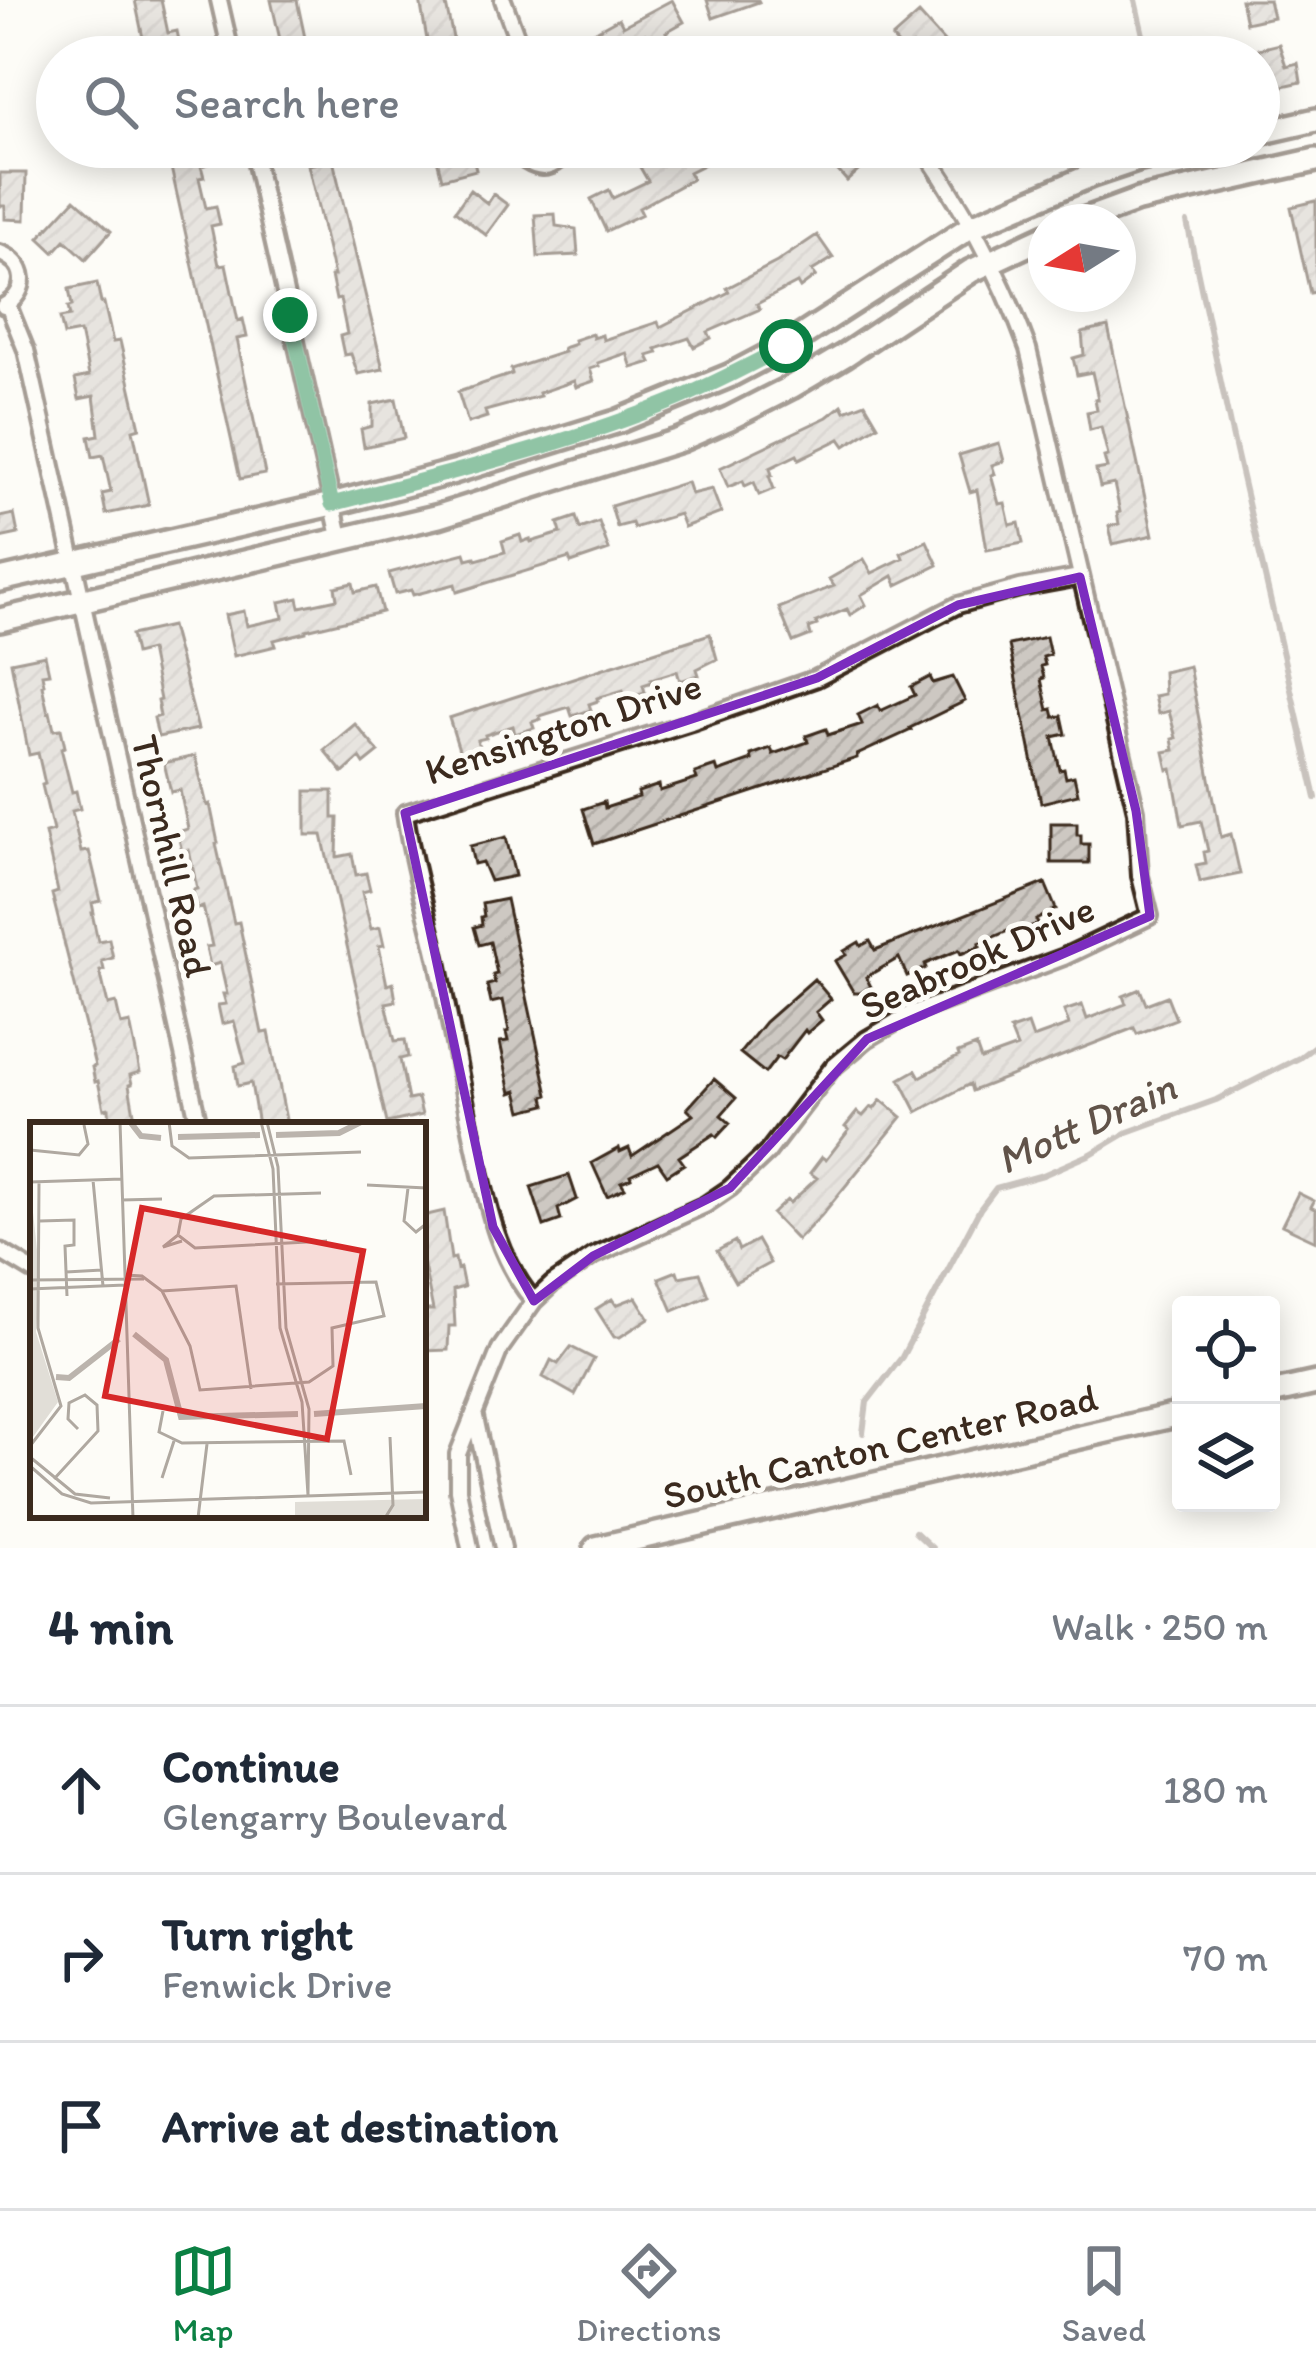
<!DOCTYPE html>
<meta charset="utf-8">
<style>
:root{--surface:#fff;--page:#f6f6f7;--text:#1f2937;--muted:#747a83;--line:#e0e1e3;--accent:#0b8043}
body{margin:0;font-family:Itim,sans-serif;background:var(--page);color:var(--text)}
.controls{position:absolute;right:36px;bottom:36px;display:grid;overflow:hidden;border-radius:12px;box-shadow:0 6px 30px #0003}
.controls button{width:108px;height:108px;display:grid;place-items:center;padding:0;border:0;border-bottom:3px solid var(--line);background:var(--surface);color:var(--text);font:60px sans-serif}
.compass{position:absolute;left:1028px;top:204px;width:108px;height:108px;border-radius:50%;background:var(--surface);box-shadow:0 6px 30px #0003;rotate:259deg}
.stop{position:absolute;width:36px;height:36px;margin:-27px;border:9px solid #0b8043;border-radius:50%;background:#fff}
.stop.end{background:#0b8043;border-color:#fff;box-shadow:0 3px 12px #0008}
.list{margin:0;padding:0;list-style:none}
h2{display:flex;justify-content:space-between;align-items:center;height:156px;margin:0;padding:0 48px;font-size:51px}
h2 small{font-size:39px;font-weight:400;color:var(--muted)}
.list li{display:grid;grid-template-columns:78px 1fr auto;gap:36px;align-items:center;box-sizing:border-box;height:168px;padding:0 48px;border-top:3px solid var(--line)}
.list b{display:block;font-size:45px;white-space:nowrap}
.list p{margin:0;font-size:39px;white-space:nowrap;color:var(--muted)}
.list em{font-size:39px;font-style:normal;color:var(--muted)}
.icon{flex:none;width:66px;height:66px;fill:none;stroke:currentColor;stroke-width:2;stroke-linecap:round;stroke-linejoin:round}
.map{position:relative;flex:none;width:1316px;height:1548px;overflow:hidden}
.search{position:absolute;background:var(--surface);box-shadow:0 6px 30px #0003;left:36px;right:36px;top:36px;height:132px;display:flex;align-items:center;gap:30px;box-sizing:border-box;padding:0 42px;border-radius:66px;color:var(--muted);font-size:45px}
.sheet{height:660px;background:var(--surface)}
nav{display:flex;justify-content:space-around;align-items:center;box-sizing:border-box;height:168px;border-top:3px solid var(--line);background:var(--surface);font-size:33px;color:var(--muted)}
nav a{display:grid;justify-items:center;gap:6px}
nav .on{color:var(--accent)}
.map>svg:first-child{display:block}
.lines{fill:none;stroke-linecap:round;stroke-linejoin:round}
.stream{stroke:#887d74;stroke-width:6}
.building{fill:url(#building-hatch);stroke:#3b2a1e;stroke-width:3}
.street-casing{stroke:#3b2a1e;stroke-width:22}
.secondary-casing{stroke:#3b2a1e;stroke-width:30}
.street{stroke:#fdfcf7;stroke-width:14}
.secondary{stroke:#fdfcf7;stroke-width:21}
.route{stroke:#0b8043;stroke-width:15}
.marked{fill:none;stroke:#7b2cbf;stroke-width:9;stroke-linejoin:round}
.labels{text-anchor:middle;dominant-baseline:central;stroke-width:10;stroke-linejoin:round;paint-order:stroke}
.street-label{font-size:39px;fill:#3b2a1e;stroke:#fdfcf7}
.water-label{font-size:42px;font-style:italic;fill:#615349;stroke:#fdfcf7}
.inset-river{fill:none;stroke:#bbb4ad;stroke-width:6}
.inset-road{fill:none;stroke:#afa8a0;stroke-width:3}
.view{fill:#d62828;fill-opacity:0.15;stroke:#d62828;stroke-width:6}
.inset-edge{fill:none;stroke:#3b2a1e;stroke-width:6}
</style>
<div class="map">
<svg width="1316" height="1548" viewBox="0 0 1316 1548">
<defs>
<pattern id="building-hatch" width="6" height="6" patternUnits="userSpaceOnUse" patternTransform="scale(3)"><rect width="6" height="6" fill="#cdc8c2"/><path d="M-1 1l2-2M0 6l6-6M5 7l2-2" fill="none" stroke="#b1aca6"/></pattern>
</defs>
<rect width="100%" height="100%" fill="#fdfcf7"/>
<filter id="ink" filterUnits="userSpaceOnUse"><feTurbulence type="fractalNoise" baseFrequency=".00833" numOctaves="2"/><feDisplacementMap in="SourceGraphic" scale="24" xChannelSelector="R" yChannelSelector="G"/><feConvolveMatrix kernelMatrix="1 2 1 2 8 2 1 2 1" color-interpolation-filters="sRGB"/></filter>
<g filter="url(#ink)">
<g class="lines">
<path class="stream" d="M 1135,0 L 1148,57
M 1187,222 L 1230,425 L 1316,798
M 863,1433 L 867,1402 L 902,1357 L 980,1209 L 996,1188 L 1043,1175 L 1091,1154 L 1128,1132 L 1216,1100 L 1299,1058 L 1316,1045
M 915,1532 L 932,1548"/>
</g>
<path class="building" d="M 135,0 L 161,0 L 168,33 L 177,31 L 181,50 L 177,51 L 178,57 L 147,57 Z
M 271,0 L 297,0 L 309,57 L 284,57 Z
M 420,0 L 445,0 L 457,57 L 430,57 Z
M 672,0 L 684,22 L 666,32 L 673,45 L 656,55 L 645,34 L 613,52 L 616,57 L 594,57 L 583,38 L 619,18 L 623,26 Z
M 707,0 L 758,0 L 759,2 L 713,18 Z
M 1241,0 L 1269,0 L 1273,17 L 1246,23 Z
M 919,14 L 946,44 L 931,57 L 923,57 L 913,45 L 905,52 L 892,38 Z
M 1279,44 L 1286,66 L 1298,63 L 1301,82 L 1261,91 L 1259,49 Z
M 201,147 L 204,147 L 208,164 L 201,166 L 204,177 L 199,178 L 206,208 L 216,206 L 220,224 L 211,226 L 219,265 L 226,264 L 238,321 L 243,319 L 247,337 L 237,339 L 265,474 L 240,479 L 168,154 Z
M 434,147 L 466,147 L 467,152 L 472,151 L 476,170 L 442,179 Z
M 690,147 L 739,147 L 689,172 L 692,179 L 639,208 L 642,214 L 606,231 L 591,199 L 609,190 L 613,198 L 648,181 L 637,162 L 653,153 L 659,163 Z
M 817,147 L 855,147 L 868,162 L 847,181 Z
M 333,160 L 383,369 L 358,374 L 351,354 L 344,355 L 340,336 L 347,334 L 340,299 L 336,300 L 331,276 L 334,276 L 308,165 Z
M 0,173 L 26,173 L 25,220 L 5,219 L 5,206 L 0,206 Z
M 470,190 L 487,203 L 493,194 L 508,205 L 486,235 L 455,211 Z
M 75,199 L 111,231 L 86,259 L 65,240 L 54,252 L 39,238 Z
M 1316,201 L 1316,292 L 1310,293 L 1291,207 Z
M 555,214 L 556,226 L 576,229 L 578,255 L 538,257 L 535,215 Z
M 817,235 L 833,258 L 812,271 L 816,276 L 800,288 L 797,283 L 757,304 L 760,309 L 708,332 L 711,338 L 694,347 L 689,338 L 656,349 L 658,353 L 648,356 L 651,362 L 632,368 L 627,353 L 598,363 L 599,366 L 590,369 L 594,381 L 576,387 L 574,381 L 539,393 L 540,396 L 485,411 L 487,417 L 468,423 L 458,392 L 512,374 L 511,369 L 564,352 L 563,348 L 575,344 L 574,340 L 592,334 L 593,338 L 602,335 L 603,340 L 658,322 L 660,327 L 729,292 L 727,288 L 777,262 Z
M 97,283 L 101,303 L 104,303 L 113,342 L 120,341 L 140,428 L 133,430 L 149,505 L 106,514 L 102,494 L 111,492 L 103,455 L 93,457 L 89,437 L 99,435 L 94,396 L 79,399 L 75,379 L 89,376 L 80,332 L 64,335 L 60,318 L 70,316 L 68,307 L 72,306 L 69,289 Z
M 1108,327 L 1153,535 L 1113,544 L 1109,526 L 1119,524 L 1117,513 L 1120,512 L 1114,484 L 1100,487 L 1096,470 L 1107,468 L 1104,457 L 1108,456 L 1101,427 L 1090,430 L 1087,412 L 1097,410 L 1095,399 L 1098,399 L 1092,372 L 1077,375 L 1073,358 L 1084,355 L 1082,333 Z
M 396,399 L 404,438 L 364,447 L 361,429 L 372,426 L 372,404 Z
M 865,403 L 878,425 L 845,446 L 840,439 L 799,459 L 797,455 L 770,468 L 772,475 L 769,476 L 774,489 L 759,495 L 754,482 L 745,486 L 743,481 L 728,487 L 720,468 L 827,417 L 842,405 L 845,411 Z
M 999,443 L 1004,461 L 992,465 L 995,474 L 991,475 L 999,504 L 1005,503 L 1010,525 L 1019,523 L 1023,543 L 987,550 L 977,490 L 970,492 L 959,455 Z
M 687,482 L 691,494 L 712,489 L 721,513 L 684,527 L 679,514 L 634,528 L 632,523 L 617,527 L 611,506 Z
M 14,514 L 18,534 L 0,538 L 0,517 Z
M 576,517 L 580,529 L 599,522 L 609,550 L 571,563 L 569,558 L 457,592 L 455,584 L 413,595 L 411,590 L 395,594 L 389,573 L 465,553 L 467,559 L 475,557 L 476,560 L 505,552 L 502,541 L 520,535 L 522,542 L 530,539 L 531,542 L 561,533 L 558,523 Z
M 927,541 L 938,565 L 897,585 L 893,576 L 861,595 L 866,605 L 850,615 L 847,609 L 816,622 L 817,625 L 809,628 L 811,635 L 793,642 L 779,608 L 834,586 L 829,579 L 864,559 L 872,573 L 903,558 L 901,553 Z
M 353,583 L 355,592 L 376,587 L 382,612 L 306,630 L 306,632 L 274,640 L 276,646 L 234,656 L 225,615 L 244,611 L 247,626 L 283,618 L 280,602 L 298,598 L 300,607 L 337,599 L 335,587 Z
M 171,626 L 198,729 L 158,737 L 154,718 L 160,716 L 157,701 L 160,700 L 150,650 L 135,654 L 131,635 Z
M 710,634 L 717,659 L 697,669 L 699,675 L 680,681 L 677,671 L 651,679 L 652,682 L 643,685 L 645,692 L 626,698 L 623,690 L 597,698 L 598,701 L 589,704 L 591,710 L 572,716 L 569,707 L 540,716 L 541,719 L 532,722 L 534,728 L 515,734 L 513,726 L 485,735 L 486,738 L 477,740 L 479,747 L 460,753 L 449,718 Z
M 1046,637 L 1050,655 L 1043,657 L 1045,665 L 1041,666 L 1044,678 L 1041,679 L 1048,710 L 1052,709 L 1054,717 L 1062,716 L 1066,734 L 1053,737 L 1060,770 L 1064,769 L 1066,778 L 1074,776 L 1078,794 L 1041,803 L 1009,645 Z
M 45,655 L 49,673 L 42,674 L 44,684 L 42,685 L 48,713 L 50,712 L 54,730 L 61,729 L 65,747 L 61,748 L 72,792 L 76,791 L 80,809 L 72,811 L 81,852 L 89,851 L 101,901 L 92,903 L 94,913 L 92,913 L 98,941 L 109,939 L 113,958 L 102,961 L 104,970 L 100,971 L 108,1005 L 116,1003 L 121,1025 L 130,1023 L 140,1072 L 130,1075 L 132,1084 L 129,1085 L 136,1125 L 110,1125 L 109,1108 L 104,1109 L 98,1081 L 95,1082 L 92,1067 L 95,1066 L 52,894 L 58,892 L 45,833 L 53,831 L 42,785 L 45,784 L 38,753 L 29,755 L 11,662 Z
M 1189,666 L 1221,837 L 1231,834 L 1240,874 L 1200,882 L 1196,865 L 1206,863 L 1204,852 L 1208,851 L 1201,821 L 1182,825 L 1172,769 L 1168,770 L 1164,752 L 1174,750 L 1172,739 L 1176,738 L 1169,711 L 1158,714 L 1154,696 L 1164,694 L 1163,672 Z
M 930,677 L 933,683 L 953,677 L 965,701 L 910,728 L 911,730 L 857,755 L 857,758 L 594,844 L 583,809 L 604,802 L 605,808 L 639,797 L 638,792 L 659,785 L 660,791 L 697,779 L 695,773 L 716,766 L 718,772 L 752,760 L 751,755 L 771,748 L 773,754 L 808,742 L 806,736 L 826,729 L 828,735 L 862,724 L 858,715 L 878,705 L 880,711 L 915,695 L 911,687 Z
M 355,724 L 379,752 L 364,764 L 360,758 L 343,773 L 324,750 Z
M 195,756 L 207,805 L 210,804 L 218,843 L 216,844 L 234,923 L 239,922 L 262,1033 L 269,1032 L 287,1125 L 258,1125 L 251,1083 L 238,1086 L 235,1066 L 245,1063 L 234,1021 L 222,1024 L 218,1005 L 226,1004 L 223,994 L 227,994 L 220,963 L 210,966 L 206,947 L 212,946 L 203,907 L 197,909 L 193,890 L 197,889 L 189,850 L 182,851 L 177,832 L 188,829 L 180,790 L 171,792 L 164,763 Z
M 306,791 L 333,791 L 333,818 L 338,818 L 337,857 L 352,854 L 356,875 L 366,873 L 370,890 L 362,892 L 371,929 L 380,927 L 384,945 L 379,946 L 387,985 L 393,983 L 396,1001 L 386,1003 L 395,1041 L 405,1040 L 408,1057 L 400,1059 L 408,1100 L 418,1098 L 422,1115 L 387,1123 L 322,835 L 306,835 Z
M 1051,823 L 1077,823 L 1077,835 L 1081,835 L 1081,844 L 1089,844 L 1089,863 L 1051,863 Z
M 506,837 L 515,876 L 490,881 L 482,862 L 474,864 L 470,846 Z
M 1045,883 L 1056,909 L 1036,920 L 1038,924 L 1018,931 L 1017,927 L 979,943 L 980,946 L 961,954 L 959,950 L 925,964 L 926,968 L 907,976 L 899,958 L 866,977 L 871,987 L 860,993 L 854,993 L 835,961 L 846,955 L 844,951 L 859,942 L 861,946 L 870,941 L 875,950 Z
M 506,899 L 548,1095 L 544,1097 L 546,1105 L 522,1111 L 517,1091 L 511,1093 L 500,1042 L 508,1041 L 506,1032 L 509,1031 L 503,1000 L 491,1003 L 487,985 L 495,983 L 493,975 L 497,974 L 490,942 L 479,945 L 474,927 L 482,925 L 481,917 L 484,916 L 482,904 Z
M 814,979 L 831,999 L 816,1012 L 822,1020 L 807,1033 L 805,1030 L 782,1060 L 777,1057 L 765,1073 L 740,1053 L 765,1022 Z
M 1140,989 L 1146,1004 L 1167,996 L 1176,1019 L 1137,1034 L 1134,1028 L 972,1091 L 970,1084 L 917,1112 L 900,1079 L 916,1070 L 920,1077 L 959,1056 L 958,1053 L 976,1046 L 981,1060 L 1017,1047 L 1010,1030 L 1028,1024 L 1033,1038 L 1069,1025 L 1064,1011 L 1082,1005 L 1087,1019 L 1126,1004 L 1123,996 Z
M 714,1079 L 736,1098 L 721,1115 L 730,1123 L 717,1137 L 714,1134 L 679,1157 L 684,1164 L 667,1175 L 658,1162 L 630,1175 L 631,1178 L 621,1182 L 625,1188 L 607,1196 L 592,1163 L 619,1148 L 620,1152 L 629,1148 L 632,1156 L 693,1115 L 687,1109 Z
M 881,1100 L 902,1117 L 821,1216 L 797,1240 L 772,1214 L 787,1200 L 790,1203 L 817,1178 L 810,1173 L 822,1157 L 826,1160 L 849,1130 L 845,1127 L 857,1112 L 863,1116 L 871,1107 L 874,1109 Z
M 569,1175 L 577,1199 L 558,1209 L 561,1220 L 544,1226 L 531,1187 Z
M 1298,1193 L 1314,1201 L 1311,1207 L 1316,1210 L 1316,1241 L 1282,1225 Z
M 444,1211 L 451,1259 L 455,1258 L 457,1269 L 460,1268 L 464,1287 L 453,1290 L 455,1326 L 449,1326 L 448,1350 L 423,1351 L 423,1310 L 433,1310 L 423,1261 L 423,1216 Z
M 757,1240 L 770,1263 L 735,1282 L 717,1251 L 735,1241 L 739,1250 Z
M 677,1271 L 679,1277 L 700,1273 L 709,1296 L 673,1311 L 659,1278 Z
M 636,1297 L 649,1318 L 620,1337 L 614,1337 L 596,1309 L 612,1299 L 616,1305 Z
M 571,1347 L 594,1359 L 575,1395 L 543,1377 L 551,1360 L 558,1364 Z"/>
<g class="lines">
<defs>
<path id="street" d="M 219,0 L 232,57
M 503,0 L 524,57
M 747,57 C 775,47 802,48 830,57
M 252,147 L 341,541
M 521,147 L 526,161 C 546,174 558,164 571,147
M 0,253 C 27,263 30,291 4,306
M 8,305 L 26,350 L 199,1125
M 0,1251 L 33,1271
M 534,1301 C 497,1258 487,1202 475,1148 C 462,1088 451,1027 439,966 C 428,915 412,865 405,813 L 691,722 L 817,678 L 958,605 L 1020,588 L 1080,577
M 475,1417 L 503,1548
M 470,1548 L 458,1490 L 458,1454 L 500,1349 L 534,1301 L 552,1284 L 593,1256 L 705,1205 L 730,1188 L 767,1153 L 832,1068 L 867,1039 L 908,1015 L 1064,957 L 1150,916 L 1140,876 L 1136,811 L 1028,349 C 1002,277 966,211 922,147"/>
<path id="secondary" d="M 1259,133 L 1316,120
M 1078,222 L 1138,200 L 1316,160
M 0,580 L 332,504 L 454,472 L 619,421 L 729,376 L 786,346 L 972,226 L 1092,175 L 1137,160 L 1191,147
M 0,620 L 439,516 L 680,440 L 730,418 L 791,387 L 845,355 L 971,271 L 1046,236
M 1271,1393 L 1316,1383
M 596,1548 L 1181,1414"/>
</defs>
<use href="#street" class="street-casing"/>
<use href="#secondary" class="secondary-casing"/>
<use href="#street" class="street"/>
<use href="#secondary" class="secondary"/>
</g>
</g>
<g class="lines" filter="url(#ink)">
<path class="route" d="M 290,315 L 332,504 C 448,473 567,445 678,399 C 715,383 750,365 786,346"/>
</g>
<path d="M0 0H1316V1548H0ZM 1080,577 L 1136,811 L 1150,916 L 867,1039 L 730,1188 L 593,1256 L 534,1301 L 493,1227 L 405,813 L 817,678 L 958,605 Z" fill="#fdfcf7" fill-opacity=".55" fill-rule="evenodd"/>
<path class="marked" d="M 1080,577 L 1136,811 L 1150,916 L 867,1039 L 730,1188 L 593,1256 L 534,1301 L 493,1227 L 405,813 L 817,678 L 958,605 Z"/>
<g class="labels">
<g class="street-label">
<text transform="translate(563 728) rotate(-18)">Kensington Drive</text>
<text transform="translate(172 856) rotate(77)">Thornhill Road</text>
<text transform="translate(977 957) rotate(-24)">Seabrook Drive</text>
<text transform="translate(880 1446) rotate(-13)">South Canton Center Road</text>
</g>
<g class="water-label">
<text transform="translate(1086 1123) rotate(-24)">Mott Drain</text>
</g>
</g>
<g transform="translate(30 1122)">
<rect width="396" height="396" fill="#fdfcf7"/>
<path d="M 0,63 L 10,155 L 6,210 L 28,280 L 0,319 ZM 396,377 L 396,396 L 265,396 L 265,380 Z" fill="#e1ded7"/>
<path class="inset-river" d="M 101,1 L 111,14 L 131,16M 246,13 L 309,11 L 331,0M 148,15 L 230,13M 104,212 L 136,238 L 151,295 L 268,292M 26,255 L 39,256 L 89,217M 284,292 L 396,284"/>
<path class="inset-road" d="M 90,0 L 103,396M 139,0 L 142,24 L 159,36 L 331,30M 231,0 L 243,47 L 250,206 L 272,280 L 278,373M 237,0 L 248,45 L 256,206 L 279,287 L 278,373M 0,28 L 49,33 L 58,22 L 54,3M 63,58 L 73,164M 0,60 L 92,57M 337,63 L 396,66M 378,66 L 374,99 L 386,110 L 396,102M 92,78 L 132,77M 10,99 L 44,98 L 44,123 L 35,124 L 37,174M 148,113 L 165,126 L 297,119 L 289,121M 148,113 L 151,97 L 184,74 L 291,71M 148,113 L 133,125 L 152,119M 36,150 L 72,148M 95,153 L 112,154 L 132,169 L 160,224 L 170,268 L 279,260 L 303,244 L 302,206 L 354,194 L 346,160 L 246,162M 0,158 L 114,157M 0,167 L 95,163M 132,169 L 206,164 L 221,267M 133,289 L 129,310 L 152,321 L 314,319 L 321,353M 0,324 L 31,284 L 8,206 L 9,60M 0,335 L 45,372 L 80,376M 0,344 L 32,372 L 61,381 L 396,370M 132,356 L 144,319M 24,357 L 68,309 L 67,283 L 55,273 L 39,281 L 38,297 L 48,307M 168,396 L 177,322M 355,396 L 363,383 L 360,315"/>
<path class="view" d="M 112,86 L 333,129 L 297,317 L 75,274 Z"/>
<rect width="396" height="396" class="inset-edge"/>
</g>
</svg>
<div class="controls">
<button><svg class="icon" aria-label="locate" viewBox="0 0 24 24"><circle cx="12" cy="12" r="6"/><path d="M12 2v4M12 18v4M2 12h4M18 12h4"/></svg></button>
<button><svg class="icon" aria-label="layers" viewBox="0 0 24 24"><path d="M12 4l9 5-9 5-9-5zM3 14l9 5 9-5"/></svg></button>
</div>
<svg class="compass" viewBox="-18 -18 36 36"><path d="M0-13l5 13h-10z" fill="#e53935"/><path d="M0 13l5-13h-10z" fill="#747a83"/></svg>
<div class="stop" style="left:786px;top:346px"></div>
<div class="stop end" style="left:290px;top:315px"></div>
<div class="search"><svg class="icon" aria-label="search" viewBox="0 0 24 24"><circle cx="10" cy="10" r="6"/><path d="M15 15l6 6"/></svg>Search here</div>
</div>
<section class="sheet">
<h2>4 min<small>Walk · 250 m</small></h2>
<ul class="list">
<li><svg class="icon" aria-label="ahead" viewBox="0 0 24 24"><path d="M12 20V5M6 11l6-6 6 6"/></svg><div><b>Continue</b><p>Glengarry Boulevard</p></div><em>180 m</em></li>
<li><svg class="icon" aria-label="right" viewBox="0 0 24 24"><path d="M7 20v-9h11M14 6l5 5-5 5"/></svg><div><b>Turn right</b><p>Fenwick Drive</p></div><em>70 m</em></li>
<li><svg class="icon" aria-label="arrive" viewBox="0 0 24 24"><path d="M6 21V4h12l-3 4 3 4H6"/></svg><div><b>Arrive at destination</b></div></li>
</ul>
</section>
<nav>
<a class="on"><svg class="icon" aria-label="map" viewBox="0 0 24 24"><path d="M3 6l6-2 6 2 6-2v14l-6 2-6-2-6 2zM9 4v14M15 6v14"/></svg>Map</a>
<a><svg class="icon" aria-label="directions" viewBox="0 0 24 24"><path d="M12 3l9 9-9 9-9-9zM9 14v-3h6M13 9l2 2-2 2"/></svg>Directions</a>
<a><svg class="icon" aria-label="saved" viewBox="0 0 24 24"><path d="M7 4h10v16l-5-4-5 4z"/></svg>Saved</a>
</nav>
